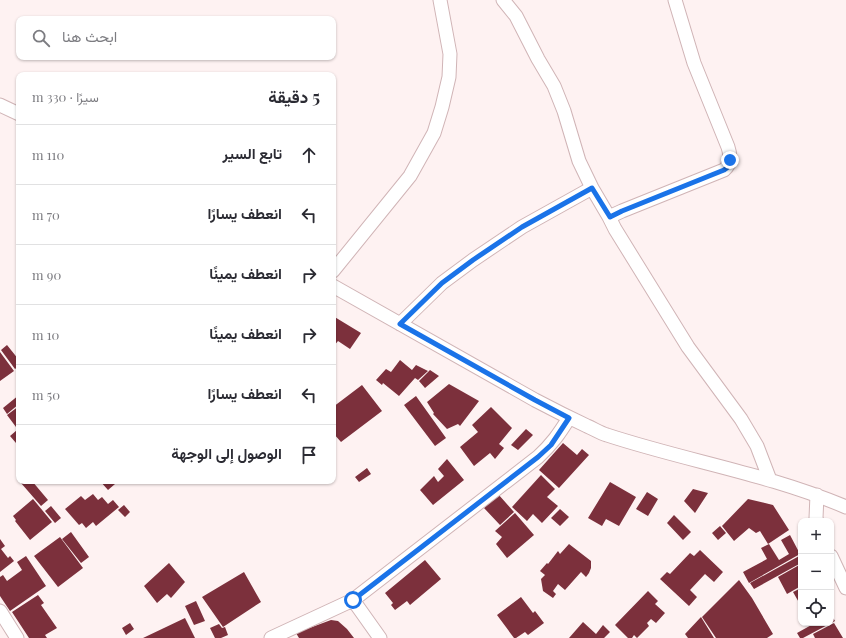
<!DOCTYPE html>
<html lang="ar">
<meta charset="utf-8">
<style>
:root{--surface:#fff;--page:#f2f2f3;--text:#2b2b33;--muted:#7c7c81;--line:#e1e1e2}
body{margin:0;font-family:"Playfair Display",Vazirmatn,serif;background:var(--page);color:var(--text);direction:rtl}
.controls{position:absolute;right:12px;bottom:12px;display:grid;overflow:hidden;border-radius:8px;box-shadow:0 1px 3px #0004}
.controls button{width:36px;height:36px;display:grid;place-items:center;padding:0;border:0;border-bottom:1px solid var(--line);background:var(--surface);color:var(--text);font:20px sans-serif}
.stop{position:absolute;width:12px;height:12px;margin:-9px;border:3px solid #1a73e8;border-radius:50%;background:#fff}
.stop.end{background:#1a73e8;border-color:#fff;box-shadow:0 1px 4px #0008}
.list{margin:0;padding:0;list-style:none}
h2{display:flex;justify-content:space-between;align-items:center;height:52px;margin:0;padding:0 16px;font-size:17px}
h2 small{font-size:13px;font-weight:400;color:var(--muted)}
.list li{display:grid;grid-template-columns:26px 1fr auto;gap:12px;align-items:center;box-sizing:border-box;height:60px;padding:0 16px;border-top:1px solid var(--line)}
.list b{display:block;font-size:15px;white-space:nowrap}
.list em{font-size:13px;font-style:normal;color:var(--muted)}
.icon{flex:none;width:22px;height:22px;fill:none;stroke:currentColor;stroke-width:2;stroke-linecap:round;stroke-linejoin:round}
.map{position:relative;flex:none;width:846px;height:638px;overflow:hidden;direction:ltr}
.search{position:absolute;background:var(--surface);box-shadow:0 1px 3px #0004;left:16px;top:16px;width:320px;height:44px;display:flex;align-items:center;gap:10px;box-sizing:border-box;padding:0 14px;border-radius:8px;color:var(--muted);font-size:15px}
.panel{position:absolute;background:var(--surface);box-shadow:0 1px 3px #0004;left:16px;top:72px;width:320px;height:412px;border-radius:8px;direction:rtl}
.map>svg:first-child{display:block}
.building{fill:#7c303c}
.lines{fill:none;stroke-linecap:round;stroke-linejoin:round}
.street-casing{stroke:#d0b4b6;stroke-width:15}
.street{stroke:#fff;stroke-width:13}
.route{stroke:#1a73e8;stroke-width:5}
</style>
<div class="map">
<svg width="846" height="638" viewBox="0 0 846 638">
<rect width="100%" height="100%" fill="#fef2f2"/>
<path class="building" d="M 333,316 L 361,333 L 350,349 L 338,341 L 333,347 Z
M 7,345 L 19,360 L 19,366 L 15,369 L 1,350 Z
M 0,352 L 14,371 L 0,381 Z
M 400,360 L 412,370 L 416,365 L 428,371 L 418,380 L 415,378 L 399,396 L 383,383 L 382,385 L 376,380 L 386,369 L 391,372 Z
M 430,370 L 439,376 L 425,388 L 419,381 Z
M 449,384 L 479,401 L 460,426 L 458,424 L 447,429 L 433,414 L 434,413 L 427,402 Z
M 362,385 L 382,411 L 341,442 L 333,433 L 333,407 Z
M 19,395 L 19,404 L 7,414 L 3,408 Z
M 416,396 L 446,438 L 435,446 L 404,405 Z
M 19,406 L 19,431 L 7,415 Z
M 491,407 L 512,428 L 499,444 L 504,448 L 495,459 L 490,453 L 474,466 L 460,447 L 478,432 L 472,425 Z
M 526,429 L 533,435 L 518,450 L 511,445 Z
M 17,430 L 19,432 L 19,441 L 16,443 L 10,436 Z
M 563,443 L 577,455 L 582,449 L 589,455 L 559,488 L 539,470 Z
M 447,459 L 464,480 L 433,505 L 420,490 L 434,476 L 438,482 L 444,476 L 438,469 Z
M 367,468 L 371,474 L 359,482 L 355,477 Z
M 541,475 L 555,489 L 547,497 L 558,506 L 542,523 L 533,514 L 527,521 L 512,507 Z
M 24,481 L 32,481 L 48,500 L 41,506 L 21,483 Z
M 100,481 L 112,481 L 115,484 L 108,490 Z
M 610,482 L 636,497 L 619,526 L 606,519 L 602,526 L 588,518 Z
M 693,489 L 708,493 L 695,513 L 684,501 Z
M 647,492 L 658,499 L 648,516 L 636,509 Z
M 93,494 L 98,500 L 102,497 L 108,504 L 113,500 L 119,507 L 96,526 L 93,522 L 86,528 L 82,523 L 79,525 L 65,509 L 81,496 L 85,500 Z
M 498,494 L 514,512 L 500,525 L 484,508 Z
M 33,499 L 52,522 L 30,540 L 15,521 L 16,520 L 13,516 Z
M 748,499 L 773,505 L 789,530 L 768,544 L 760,531 L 756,533 L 749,528 L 734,541 L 722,526 Z
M 124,505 L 130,512 L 125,517 L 118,510 Z
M 51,506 L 61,518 L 55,523 L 45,511 Z
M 560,509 L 569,517 L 560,526 L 551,518 Z
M 515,513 L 534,535 L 507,558 L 496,544 L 502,537 L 495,531 Z
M 674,515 L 691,532 L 683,540 L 667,523 Z
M 720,526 L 726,533 L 718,540 L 712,533 Z
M 71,532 L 89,557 L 81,563 L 62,539 Z
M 790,535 L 800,554 L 749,583 L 743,572 L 767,559 L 761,548 L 769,544 L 779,560 L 789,554 L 781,540 Z
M 60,537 L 83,568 L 58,587 L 34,556 Z
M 0,539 L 5,546 L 1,549 L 8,558 L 10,556 L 14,561 L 0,572 Z
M 569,544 L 591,561 L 591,568 L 589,573 L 586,577 L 581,572 L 565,590 L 558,584 L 553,591 L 556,594 L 553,598 L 543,591 L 541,579 L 545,575 L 540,571 L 547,563 L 548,564 L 558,551 L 560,554 Z
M 700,550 L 723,572 L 714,582 L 705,574 L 690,590 L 697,597 L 689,606 L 660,579 L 667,572 L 670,574 L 690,553 L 694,556 Z
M 801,555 L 801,563 L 754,589 L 750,583 Z
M 26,556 L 46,586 L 10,611 L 0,596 L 0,577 L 3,575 L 7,581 L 22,570 L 17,562 Z
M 425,560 L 441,579 L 410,605 L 407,601 L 395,610 L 391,605 L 393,603 L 385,593 Z
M 169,563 L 185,582 L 171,598 L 167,594 L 157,603 L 144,586 Z
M 801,564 L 801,586 L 787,594 L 778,577 Z
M 244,572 L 261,602 L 223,627 L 202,597 Z
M 739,580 L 752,598 L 773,634 L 767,638 L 716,638 L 702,617 Z
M 801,588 L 801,606 L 793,592 Z
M 648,591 L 658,601 L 655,604 L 665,613 L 656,623 L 651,619 L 647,623 L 649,626 L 637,638 L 634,635 L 632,638 L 628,638 L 615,625 Z
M 38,595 L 44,603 L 41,605 L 57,628 L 45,635 L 47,638 L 29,638 L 12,612 Z
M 521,597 L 533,613 L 535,611 L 544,623 L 528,635 L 525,632 L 516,638 L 514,638 L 497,615 Z
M 196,601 L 205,621 L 194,625 L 185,606 Z
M 831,614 L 835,621 L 803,638 L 800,638 L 797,633 L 815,623 L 831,623 Z
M 701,617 L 714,638 L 688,638 L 685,634 Z
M 185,618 L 195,638 L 143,638 Z
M 331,620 L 338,621 L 347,629 L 354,638 L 299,638 L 296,633 Z
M 583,622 L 596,634 L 603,625 L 610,632 L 604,638 L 569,638 Z
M 130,623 L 134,629 L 126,635 L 122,628 Z
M 834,623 L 843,638 L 815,638 L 813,634 Z
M 219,624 L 222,628 L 225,627 L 228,635 L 221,638 L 215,638 L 210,628 Z"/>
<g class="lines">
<defs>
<path id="street" d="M 503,0 L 516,16 L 538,59 L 554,86 L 564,111 L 579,161 L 592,188 L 609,217
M 675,0 L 694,63 L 728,147 C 731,156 731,164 724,170 L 622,211 L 609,217 L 615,229 L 688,347 L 741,419 L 757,446 L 770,480
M 0,105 L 19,114
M 333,271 L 410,176 L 434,133 L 442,107 L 449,77 L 450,54 L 440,0
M 333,286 L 535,400 C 552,409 570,418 587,426 C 594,429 600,433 607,435 C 686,461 769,474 846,507
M 400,324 L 442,283 L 473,260 L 522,227 L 592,188
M 817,521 L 816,518 L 817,495
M 831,556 L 846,588
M 353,600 L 380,638
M 0,611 L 17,638
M 271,638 L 353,600 L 538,457 C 552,444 559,434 569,418"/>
</defs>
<use href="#street" class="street-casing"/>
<use href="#street" class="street"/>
</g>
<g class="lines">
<path class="route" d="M 353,600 L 538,457 L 551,445 L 569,418 L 535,400 L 400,324 L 442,283 L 473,260 L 522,227 L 592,188 L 610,217 L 622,211 L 724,170 L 728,167 L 730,160"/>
</g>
</svg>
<div class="controls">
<button>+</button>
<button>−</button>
<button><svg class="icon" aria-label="locate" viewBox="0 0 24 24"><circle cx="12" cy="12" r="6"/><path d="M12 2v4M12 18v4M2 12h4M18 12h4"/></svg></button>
</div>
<div class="stop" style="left:353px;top:600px"></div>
<div class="stop end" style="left:730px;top:160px"></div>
<div class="search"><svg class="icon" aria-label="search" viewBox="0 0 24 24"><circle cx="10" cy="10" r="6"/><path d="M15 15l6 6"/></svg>ابحث هنا</div>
<section class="panel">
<h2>5 دقيقة<small>سيرًا · 330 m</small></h2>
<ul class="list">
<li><svg class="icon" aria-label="ahead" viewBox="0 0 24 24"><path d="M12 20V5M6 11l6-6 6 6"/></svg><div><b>تابع السير</b></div><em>110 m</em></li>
<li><svg class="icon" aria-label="left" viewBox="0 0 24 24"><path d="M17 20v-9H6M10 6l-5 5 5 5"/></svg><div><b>انعطف يسارًا</b></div><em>70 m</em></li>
<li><svg class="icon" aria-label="right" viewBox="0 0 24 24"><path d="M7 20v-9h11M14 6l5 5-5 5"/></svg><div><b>انعطف يمينًا</b></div><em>90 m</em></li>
<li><svg class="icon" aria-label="right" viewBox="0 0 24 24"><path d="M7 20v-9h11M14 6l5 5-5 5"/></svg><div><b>انعطف يمينًا</b></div><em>10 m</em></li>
<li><svg class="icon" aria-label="left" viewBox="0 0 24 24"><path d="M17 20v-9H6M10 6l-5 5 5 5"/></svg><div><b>انعطف يسارًا</b></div><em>50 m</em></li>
<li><svg class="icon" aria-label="arrive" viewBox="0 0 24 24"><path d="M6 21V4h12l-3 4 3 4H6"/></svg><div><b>الوصول إلى الوجهة</b></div></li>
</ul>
</section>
</div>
